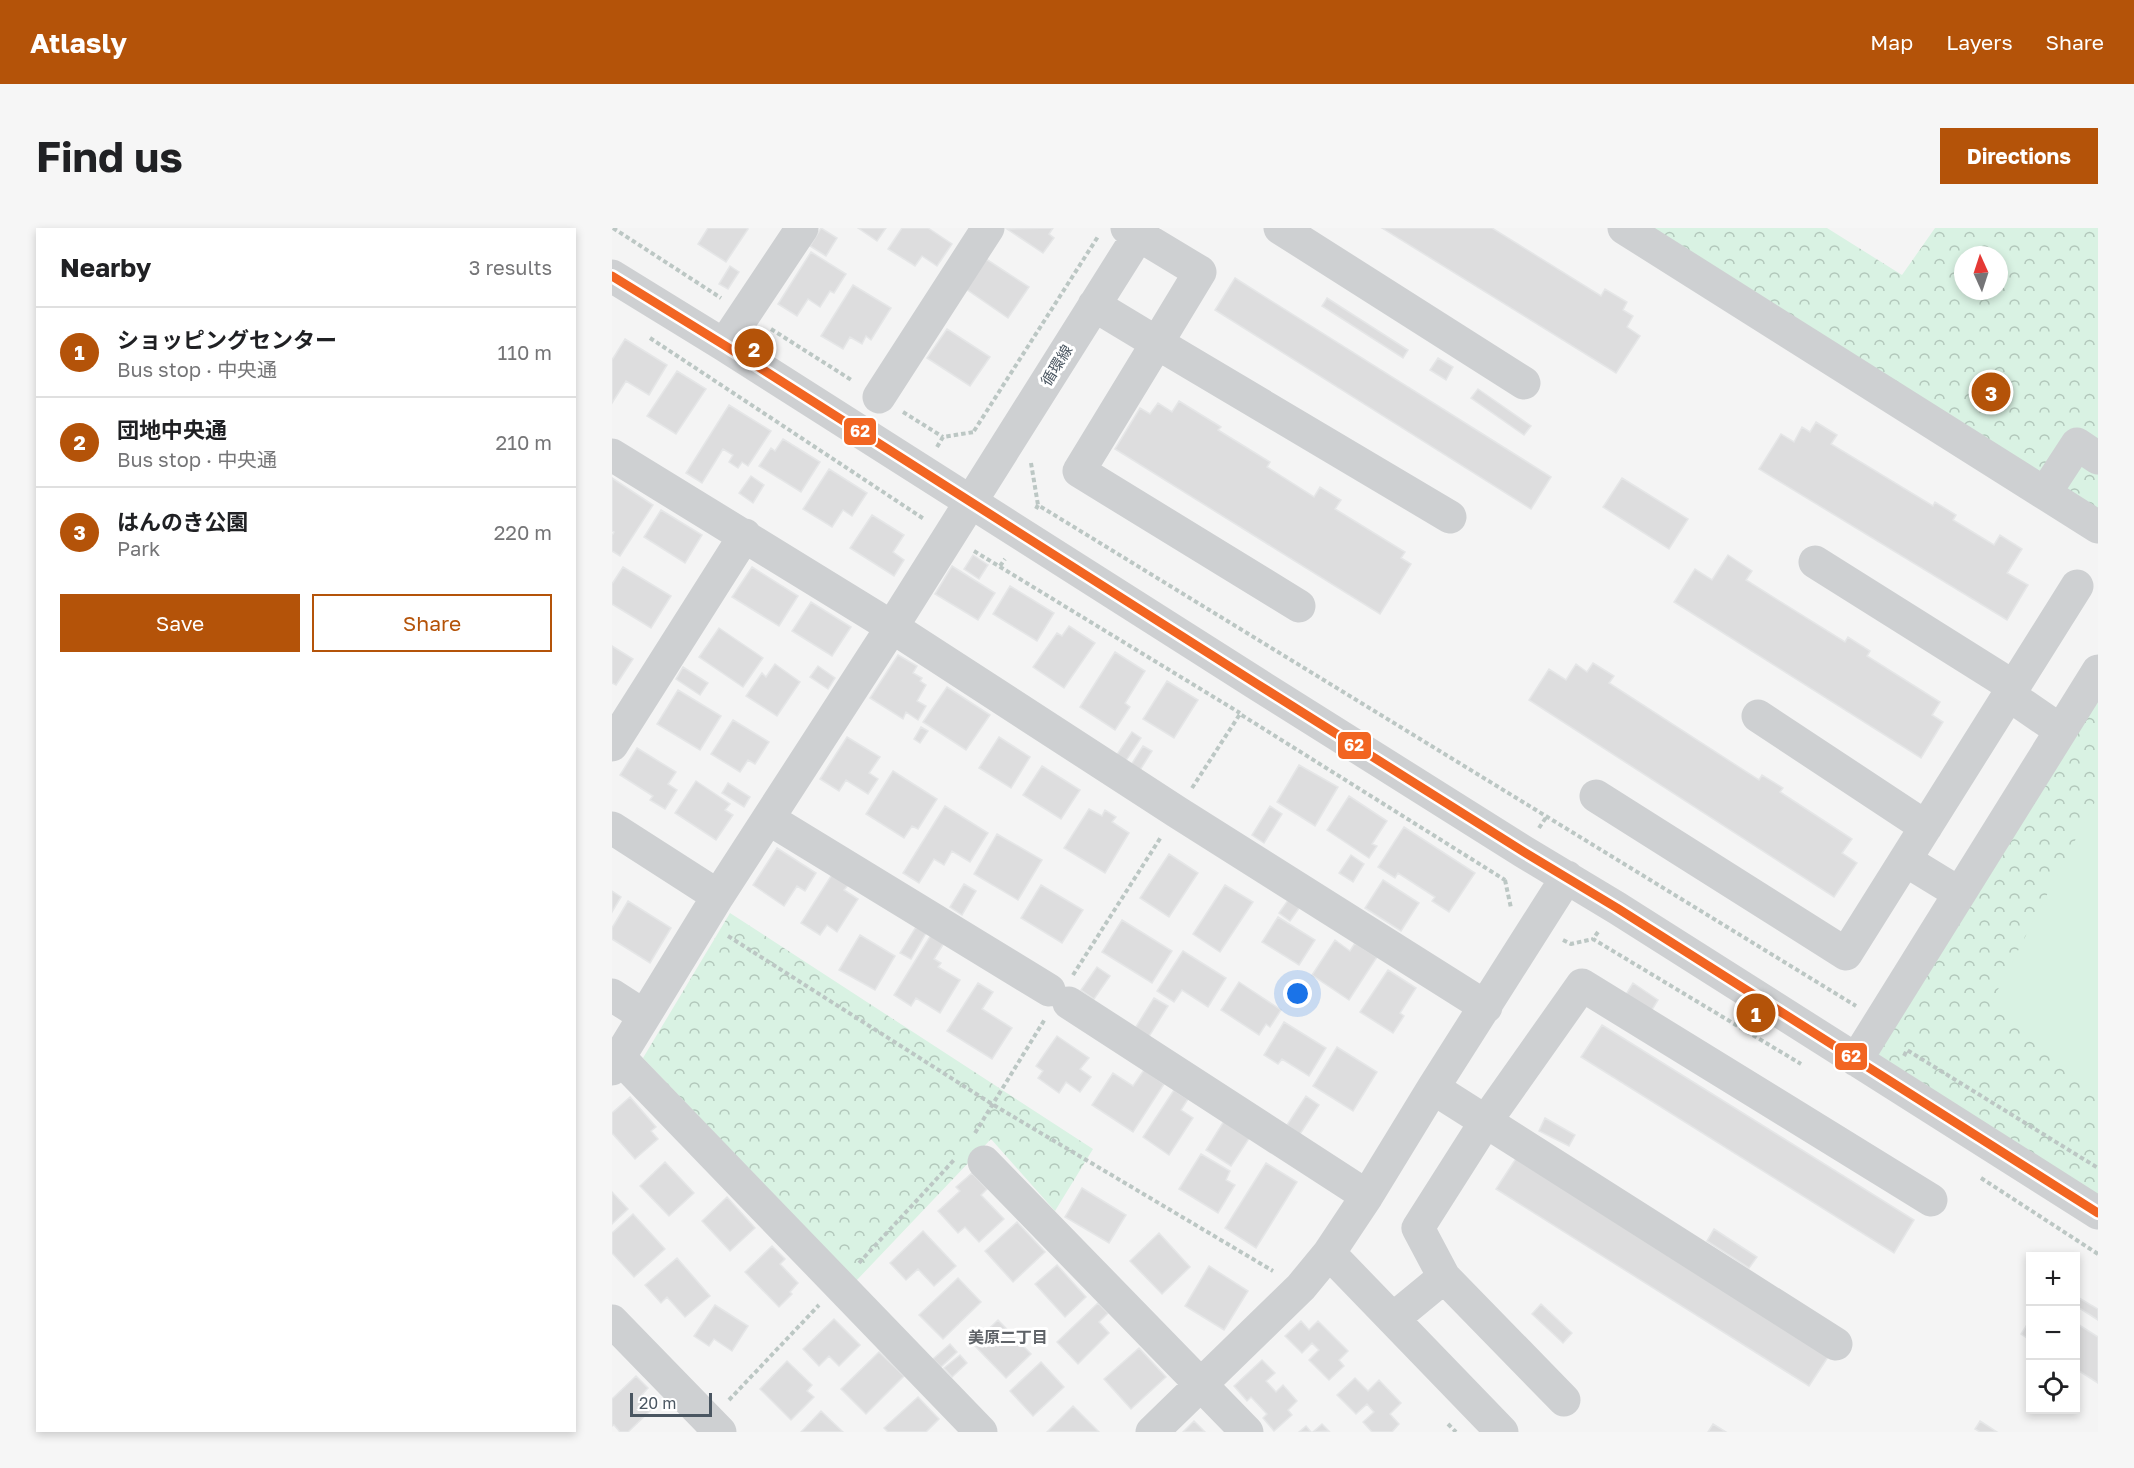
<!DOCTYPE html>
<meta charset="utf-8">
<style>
:root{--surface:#fff;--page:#f6f6f6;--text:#202124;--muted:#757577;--line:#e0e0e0;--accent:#b45309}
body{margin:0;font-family:"Golos Text","Noto Sans JP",sans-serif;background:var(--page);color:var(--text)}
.controls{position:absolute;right:18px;bottom:18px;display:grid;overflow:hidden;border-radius:0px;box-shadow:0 3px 9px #0003}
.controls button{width:54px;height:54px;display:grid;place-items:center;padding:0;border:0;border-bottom:2px solid var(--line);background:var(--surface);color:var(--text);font:30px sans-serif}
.compass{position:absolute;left:1342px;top:18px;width:54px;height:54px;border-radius:50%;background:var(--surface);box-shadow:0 3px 9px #0003;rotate:357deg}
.scale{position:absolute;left:18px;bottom:15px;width:82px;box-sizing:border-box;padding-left:6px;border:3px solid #4a5661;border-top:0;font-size:16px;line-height:21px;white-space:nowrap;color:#4a5661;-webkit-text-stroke:4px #fff;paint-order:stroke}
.you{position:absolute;left:686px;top:766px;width:21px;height:21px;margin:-15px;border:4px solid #fff;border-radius:50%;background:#1a73e8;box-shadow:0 0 0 9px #1a73e833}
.badge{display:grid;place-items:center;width:39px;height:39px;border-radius:50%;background:var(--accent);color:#fff;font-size:20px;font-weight:700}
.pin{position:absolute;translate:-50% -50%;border:3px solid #fff;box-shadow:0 2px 6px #0006}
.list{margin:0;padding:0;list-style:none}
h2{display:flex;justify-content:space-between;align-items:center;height:78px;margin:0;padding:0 24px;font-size:26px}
h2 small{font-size:20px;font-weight:400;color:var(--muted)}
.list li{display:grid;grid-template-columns:39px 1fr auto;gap:18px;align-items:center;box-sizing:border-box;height:90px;padding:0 24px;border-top:2px solid var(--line)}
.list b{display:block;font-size:22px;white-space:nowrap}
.list p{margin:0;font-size:20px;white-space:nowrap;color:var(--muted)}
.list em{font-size:20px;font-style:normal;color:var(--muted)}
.actions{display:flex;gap:12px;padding:18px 24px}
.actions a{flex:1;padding:14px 0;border:2px solid var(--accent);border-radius:0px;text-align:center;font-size:21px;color:var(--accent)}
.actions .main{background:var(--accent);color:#fff}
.icon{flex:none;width:33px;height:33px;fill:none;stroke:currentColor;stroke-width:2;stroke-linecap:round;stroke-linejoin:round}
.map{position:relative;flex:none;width:1486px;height:1204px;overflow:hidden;border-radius:0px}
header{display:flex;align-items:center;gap:36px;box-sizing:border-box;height:84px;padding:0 30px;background:var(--accent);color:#fff}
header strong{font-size:28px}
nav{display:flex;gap:33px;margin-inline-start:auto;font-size:21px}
.intro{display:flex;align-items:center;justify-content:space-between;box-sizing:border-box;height:144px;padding:0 36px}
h1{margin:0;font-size:42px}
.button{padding:15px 27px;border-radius:0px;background:var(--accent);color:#fff;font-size:21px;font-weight:700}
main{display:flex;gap:36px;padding:0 36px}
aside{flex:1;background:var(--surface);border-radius:0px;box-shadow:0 3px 9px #0003}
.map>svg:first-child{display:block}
.forest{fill:url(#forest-crowns);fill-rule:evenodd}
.pitch{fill:#d9f2e3}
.building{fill:#ddddde;stroke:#e5e6e7;stroke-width:1.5}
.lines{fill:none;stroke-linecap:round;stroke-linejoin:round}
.path{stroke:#bcc7c4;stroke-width:4;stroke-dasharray:4.5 3;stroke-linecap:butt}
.minor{stroke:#ced0d2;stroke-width:33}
.bus-1-casing{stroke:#fff;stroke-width:14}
.bus-1{stroke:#f26522;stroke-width:9}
.labels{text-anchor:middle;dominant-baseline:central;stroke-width:6;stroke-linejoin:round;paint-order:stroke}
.street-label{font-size:15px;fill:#4a5661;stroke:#fff}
.neighbourhood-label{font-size:16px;font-weight:bold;fill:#5f6368;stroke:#fff}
.line-badge{stroke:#fff;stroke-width:2}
.badge-label{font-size:16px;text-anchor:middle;font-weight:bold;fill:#fff}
</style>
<header>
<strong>Atlasly</strong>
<nav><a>Map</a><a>Layers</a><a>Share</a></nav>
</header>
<div class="intro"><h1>Find us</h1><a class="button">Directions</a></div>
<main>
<aside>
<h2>Nearby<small>3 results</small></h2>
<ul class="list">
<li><span class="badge">1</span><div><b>ショッピングセンター</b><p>Bus stop · 中央通</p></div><em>110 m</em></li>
<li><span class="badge">2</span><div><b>団地中央通</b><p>Bus stop · 中央通</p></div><em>210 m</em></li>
<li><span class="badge">3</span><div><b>はんのき公園</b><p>Park</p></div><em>220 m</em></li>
</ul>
<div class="actions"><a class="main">Save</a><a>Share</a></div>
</aside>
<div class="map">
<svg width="1486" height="1204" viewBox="0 0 1486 1204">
<defs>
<pattern id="forest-crowns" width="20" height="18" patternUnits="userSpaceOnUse" patternTransform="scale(1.5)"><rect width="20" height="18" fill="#d9f2e3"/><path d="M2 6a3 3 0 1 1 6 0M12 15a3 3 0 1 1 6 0" fill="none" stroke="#b2c7bb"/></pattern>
</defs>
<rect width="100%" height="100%" fill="#f4f4f4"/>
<path class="forest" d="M 1012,0 L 1215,0 L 1290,47 L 1323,0 L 1486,0 L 1486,299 ZM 1351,27 L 1387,27 L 1387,63 L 1351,63 Z
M 1486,443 L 1486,985 L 1244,832 Z
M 118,685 L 481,921 L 443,983 L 379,911 L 244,1053 L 31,830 Z"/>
<path class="pitch" d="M 1486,568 L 1486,867 L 1433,825 L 1380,773 Z"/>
<path class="building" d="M 96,0 L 134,0 L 136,1 L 114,34 L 86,16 Z
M 209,0 L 225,10 L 214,28 L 198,18 Z
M 246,0 L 274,0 L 265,13 Z
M 290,0 L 316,0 L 340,16 L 325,38 L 310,28 L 303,38 L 276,21 Z
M 441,0 L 437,6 L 442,10 L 431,25 L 395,1 Z
M 770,0 L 880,0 L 989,68 L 993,61 L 1015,74 L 1011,82 L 1021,88 L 1015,99 L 1028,108 L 1004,145 Z
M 199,24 L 234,46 L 222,65 L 218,63 L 208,79 L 196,71 L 185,88 L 166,76 Z
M 374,31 L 417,59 L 396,90 L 354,61 Z
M 118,38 L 127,44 L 116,61 L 107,56 Z
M 623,50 L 939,249 L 919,281 L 603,82 Z
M 241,57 L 279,80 L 259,112 L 254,108 L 250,116 L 238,109 L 231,121 L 209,108 Z
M 715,70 L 796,122 L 791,130 L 710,78 Z
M 335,101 L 378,129 L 358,158 L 315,130 Z
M 13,111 L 55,137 L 37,167 L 14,153 L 0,175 L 0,132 Z
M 826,130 L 841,139 L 834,152 L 818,142 Z
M 65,143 L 94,161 L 64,206 L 35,188 Z
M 866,161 L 919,198 L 912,207 L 859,170 Z
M 567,173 L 609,199 L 606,202 L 658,234 L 655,239 L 702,269 L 708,259 L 729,272 L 723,281 L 793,324 L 789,330 L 799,336 L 768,386 L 503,221 L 528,180 L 538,186 L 546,175 L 560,184 Z
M 117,177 L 159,203 L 136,238 L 130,234 L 126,240 L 117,234 L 121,227 L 111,221 L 90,255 L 74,245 Z
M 1204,194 L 1225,207 L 1219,216 L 1321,278 L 1323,274 L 1344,287 L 1341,292 L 1382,317 L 1388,307 L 1410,321 L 1395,345 L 1416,357 L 1395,392 L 1147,241 L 1169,206 L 1182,214 L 1190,199 L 1198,204 Z
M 171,211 L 208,234 L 189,264 L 147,238 L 159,220 L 163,223 Z
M 217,241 L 255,265 L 240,288 L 231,282 L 220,299 L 191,281 Z
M 139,248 L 152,257 L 141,275 L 127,265 Z
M 0,250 L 41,277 L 8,328 L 0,323 L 0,308 L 2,304 L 0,303 Z
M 1010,250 L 1076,291 L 1057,321 L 991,279 Z
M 49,282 L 90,307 L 73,335 L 32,309 Z
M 260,287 L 292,307 L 281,324 L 292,332 L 282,348 L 238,320 Z
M 361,327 L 376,337 L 367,351 L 352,341 Z
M 1116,327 L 1140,343 L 1134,352 L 1233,414 L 1236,409 L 1258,423 L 1255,428 L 1328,474 L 1320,487 L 1331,494 L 1309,530 L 1062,374 L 1083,341 L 1100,352 Z
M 340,338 L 383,365 L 366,392 L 323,366 Z
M 11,339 L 59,368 L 39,400 L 0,376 L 0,356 Z
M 140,339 L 186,368 L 167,398 L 120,369 Z
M 398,358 L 442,385 L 425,413 L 381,386 Z
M 199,374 L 239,399 L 220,428 L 180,403 Z
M 457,398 L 483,415 L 452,460 L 421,439 L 445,405 L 450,408 Z
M 107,400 L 151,430 L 131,459 L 87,429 Z
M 0,418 L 21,431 L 4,457 L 0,455 Z
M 503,424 L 533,443 L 513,475 L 518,479 L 503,502 L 468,479 Z
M 286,427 L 305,438 L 301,445 L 310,450 L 308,453 L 314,457 L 305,473 L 314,478 L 306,492 L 294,484 L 291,491 L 258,470 Z
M 981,435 L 1002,448 L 997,455 L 1147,552 L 1150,547 L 1171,560 L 1168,564 L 1240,611 L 1230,625 L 1245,635 L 1222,669 L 917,472 L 937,441 L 954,452 L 964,436 L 975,444 Z
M 163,436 L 188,454 L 165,488 L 134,468 L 150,445 L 154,449 Z
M 206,438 L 223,450 L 216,461 L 198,449 Z
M 71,439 L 96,455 L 88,467 L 64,451 Z
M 555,453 L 586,472 L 562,510 L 531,491 Z
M 335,459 L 378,487 L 354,522 L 311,494 Z
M 66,462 L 109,488 L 88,522 L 45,496 Z
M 121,492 L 157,514 L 143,536 L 136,532 L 128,544 L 99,526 Z
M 309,499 L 316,503 L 308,515 L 302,511 Z
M 520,504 L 529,510 L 513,534 L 504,528 Z
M 235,509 L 268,529 L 257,545 L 266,551 L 256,566 L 234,552 L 227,563 L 208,551 Z
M 387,509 L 418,529 L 399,560 L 367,540 Z
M 531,518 L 540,523 L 528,542 L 519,537 Z
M 25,520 L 64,544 L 56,556 L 65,562 L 53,581 L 38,572 L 41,568 L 8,547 Z
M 687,537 L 726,559 L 703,598 L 665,574 Z
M 430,538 L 468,562 L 449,591 L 411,567 Z
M 281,543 L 325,571 L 306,601 L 300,598 L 292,610 L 254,586 Z
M 84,553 L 118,576 L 113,582 L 121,587 L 104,612 L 63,585 Z
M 116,555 L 138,569 L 132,579 L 110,565 Z
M 737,568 L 775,593 L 760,616 L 765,618 L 757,630 L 715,602 Z
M 333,578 L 376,605 L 358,634 L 340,623 L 332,637 L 322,631 L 307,655 L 291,645 Z
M 658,578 L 670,586 L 652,615 L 640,607 Z
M 477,581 L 490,588 L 493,582 L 504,589 L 500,594 L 517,605 L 493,645 L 452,620 Z
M 792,599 L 863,645 L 837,684 L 820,673 L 823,669 L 786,645 L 783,650 L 766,639 Z
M 385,606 L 430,632 L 406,672 L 362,646 Z
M 165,620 L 204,645 L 193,663 L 185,658 L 172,678 L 141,657 Z
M 557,626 L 586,645 L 557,689 L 528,670 Z
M 739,627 L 752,636 L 741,654 L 727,645 Z
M 221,645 L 237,656 L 232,662 L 246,671 L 225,704 L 215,697 L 208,707 L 189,695 Z
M 771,652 L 807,675 L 789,703 L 753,680 Z
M 352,656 L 364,663 L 350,687 L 338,679 Z
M 429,657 L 471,682 L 450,715 L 409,690 Z
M 613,657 L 641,674 L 608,724 L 581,706 Z
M 0,663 L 9,669 L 0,684 Z
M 679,668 L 690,676 L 678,693 L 667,685 Z
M 16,673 L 59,700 L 38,735 L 0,711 L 0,700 Z
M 666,689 L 703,712 L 687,737 L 650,714 Z
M 510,692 L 560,723 L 540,755 L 490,724 Z
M 304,699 L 314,705 L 299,731 L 288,725 Z
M 248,707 L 283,728 L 263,762 L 227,742 Z
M 319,707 L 332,715 L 322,731 L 329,735 L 326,739 L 348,752 L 328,785 L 304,770 L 299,778 L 282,767 Z
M 723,712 L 738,723 L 743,715 L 765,729 L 737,772 L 700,747 Z
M 571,723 L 614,750 L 596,779 L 570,762 L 562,774 L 545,763 Z
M 485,739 L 498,748 L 482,771 L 469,762 Z
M 776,742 L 804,760 L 788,785 L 792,788 L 781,805 L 748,784 Z
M 627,754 L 669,782 L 658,799 L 654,796 L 647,807 L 609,782 Z
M 366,755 L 381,764 L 370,781 L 400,800 L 380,831 L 335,803 Z
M 1021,755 L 1046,772 L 1038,785 L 1013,768 Z
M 542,770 L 556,778 L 536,810 L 522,802 Z
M 672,794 L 714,820 L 697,848 L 670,831 L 666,836 L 652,827 Z
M 990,797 L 1302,992 L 1282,1025 L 969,829 Z
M 445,808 L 477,830 L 468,841 L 479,849 L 468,864 L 454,854 L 447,865 L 426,850 L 431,843 L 424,838 Z
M 725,819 L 765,844 L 741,883 L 701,858 Z
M 532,842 L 552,856 L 521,904 L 480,877 L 501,845 L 521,858 Z
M 562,862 L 576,871 L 569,882 L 581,890 L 557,927 L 531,909 Z
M 694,868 L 707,877 L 688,906 L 675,897 Z
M 18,869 L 44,899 L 39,903 L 46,911 L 23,931 L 0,905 L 0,885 Z
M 933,890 L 963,907 L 957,918 L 927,903 Z
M 612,893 L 638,909 L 619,938 L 594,922 Z
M 589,926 L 618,943 L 614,952 L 623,957 L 606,985 L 567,961 Z
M 905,929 L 1218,1126 L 1197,1158 L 884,961 Z
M 53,934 L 82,965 L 57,988 L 28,958 Z
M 654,935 L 685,954 L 644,1020 L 613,1000 Z
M 360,945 L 375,961 L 369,967 L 392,991 L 367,1014 L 353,999 L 346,1005 L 326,983 L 348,963 L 344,959 Z
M 470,960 L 514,987 L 497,1015 L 453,989 Z
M 0,964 L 16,981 L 0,996 Z
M 115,969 L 143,1000 L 118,1023 L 90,993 Z
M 21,986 L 53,1021 L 22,1049 L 0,1025 L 0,1005 Z
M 405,994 L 433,1024 L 401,1054 L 373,1023 Z
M 1102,1001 L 1145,1029 L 1137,1040 L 1095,1013 Z
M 311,1003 L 344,1038 L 322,1058 L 306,1041 L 294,1052 L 278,1035 Z
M 547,1005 L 578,1039 L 550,1066 L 518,1033 Z
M 160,1018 L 173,1031 L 168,1036 L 186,1055 L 178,1064 L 180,1066 L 167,1079 L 133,1044 Z
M 65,1030 L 98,1068 L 73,1089 L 55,1069 L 49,1075 L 33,1057 Z
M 445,1037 L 474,1069 L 453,1089 L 423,1056 Z
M 597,1038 L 636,1063 L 612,1102 L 573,1078 Z
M 346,1050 L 369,1074 L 331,1111 L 307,1087 Z
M 1467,1070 L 1486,1081 L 1486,1092 L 1464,1078 Z
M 486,1075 L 496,1085 L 487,1094 L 497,1105 L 466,1136 L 445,1114 Z
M 929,1076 L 960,1105 L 951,1115 L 920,1086 Z
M 103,1077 L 136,1098 L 120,1123 L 102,1111 L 97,1118 L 82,1108 Z
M 222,1091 L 248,1117 L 227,1138 L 217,1128 L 207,1138 L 191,1121 Z
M 386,1092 L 419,1126 L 394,1150 L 361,1116 Z
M 1418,1092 L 1418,1112 L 1409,1106 Z
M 689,1093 L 697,1102 L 706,1093 L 736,1123 L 727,1132 L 732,1138 L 717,1152 L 697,1132 L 707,1122 L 700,1115 L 690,1125 L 673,1108 Z
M 1464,1095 L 1486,1109 L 1486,1155 L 1464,1141 Z
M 338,1116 L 345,1124 L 329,1139 L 321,1131 Z
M 527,1120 L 554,1149 L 519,1181 L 492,1151 Z
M 267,1124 L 292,1148 L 254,1186 L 229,1161 Z
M 348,1127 L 355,1135 L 340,1149 L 332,1140 Z
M 650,1132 L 663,1145 L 654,1153 L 664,1164 L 671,1157 L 685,1173 L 676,1182 L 680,1187 L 662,1203 L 651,1190 L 655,1186 L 639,1169 L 635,1173 L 622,1158 Z
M 175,1133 L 200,1157 L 195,1163 L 202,1169 L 179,1192 L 148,1161 Z
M 429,1134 L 452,1159 L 421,1188 L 398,1163 Z
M 24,1148 L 36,1160 L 27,1170 L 39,1182 L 16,1204 L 8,1204 L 2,1197 L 0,1198 L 0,1171 Z
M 743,1150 L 756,1163 L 767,1152 L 789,1175 L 778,1186 L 787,1196 L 780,1204 L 760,1204 L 751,1194 L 762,1184 L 755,1176 L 744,1186 L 725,1167 Z
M 306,1169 L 327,1191 L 314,1204 L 276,1204 L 272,1200 Z
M 461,1178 L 487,1204 L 435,1204 Z
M 209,1183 L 231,1204 L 189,1204 Z
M 582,1193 L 593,1204 L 571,1204 Z
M 1368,1193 L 1385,1204 L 1368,1204 L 1363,1201 Z
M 710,1196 L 717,1203 L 701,1204 Z
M 1101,1196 L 1114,1204 L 1096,1204 Z
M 694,1198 L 699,1204 L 687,1204 Z"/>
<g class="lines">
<path class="path" d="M 1,0 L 109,70
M 159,101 L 241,153
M 38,110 L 312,291
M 291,184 L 331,209
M 362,203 L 487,7
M 325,219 L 331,209 L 362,204
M 419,235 L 426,277
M 424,281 L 426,277 L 1244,778
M 362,323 L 628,485
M 388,338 L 393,331
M 580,560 L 628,486 L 893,652 L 895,649
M 927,600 L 935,588
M 893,652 L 899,680
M 986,704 L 981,711 L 1189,836
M 116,708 L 380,876 L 661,1043
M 951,712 L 959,716 L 981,711
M 461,747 L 549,609
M 1292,828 L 1295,822 L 1486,940
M 363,905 L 433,791
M 1369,950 L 1486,1026
M 247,1035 L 342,932
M 117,1172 L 207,1077
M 836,1196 L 844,1204"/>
<path class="minor" d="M 515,0 L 588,44 L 545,115 L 838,289
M 668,0 L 912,155
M 1012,0 L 1486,299
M 0,48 L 112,117 L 645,456 L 912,624 L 1005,680 L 1486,985
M 482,77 L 545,115 L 467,243 L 687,378
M 112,117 L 190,0
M 267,169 L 376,0
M 0,227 L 280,399 L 565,584 L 874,779
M 1433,265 L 1465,216 L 1486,230
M 1203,334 L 1402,459
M 1397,467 L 1448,502
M 1146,488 L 1314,599
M 0,517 L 133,307
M 984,568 L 1234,726 L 1465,358
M 157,591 L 437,762
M 0,600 L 106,668
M 1293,632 L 1347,665
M 0,767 L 31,787
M 457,775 L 755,968
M 7,829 L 369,1204
M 1244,832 L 1486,443
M 0,841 L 106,668 L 280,399 L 531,0
M 821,860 L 1224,1116
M 372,934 L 635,1204
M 717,1025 L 890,1204
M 781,1091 L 832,1049
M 0,1093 L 108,1204
M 952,1172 L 832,1049 L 806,1000 L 874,893 L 970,757 L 1319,972
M 540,1204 L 689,1059 L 717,1025 L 755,968 L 821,860 L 955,649"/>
<defs>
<path id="bus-1" d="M 0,48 L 112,117 L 645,456 L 912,624 L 1005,680 L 1486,985"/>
</defs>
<use href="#bus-1" class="bus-1-casing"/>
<use href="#bus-1" class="bus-1"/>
</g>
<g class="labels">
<g class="street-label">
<text transform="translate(444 137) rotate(-58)">循環線</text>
</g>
<g class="neighbourhood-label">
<text x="396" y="1109">美原二丁目</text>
</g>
</g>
<g class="line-badge">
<rect x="231" y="189" width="34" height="29" rx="6" fill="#f26522"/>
<rect x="725" y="503" width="35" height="29" rx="6" fill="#f26522"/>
<rect x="1222" y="814" width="34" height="29" rx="6" fill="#f26522"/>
</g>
<g class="badge-label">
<text x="248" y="209">62</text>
<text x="742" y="523">62</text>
<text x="1239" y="834">62</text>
</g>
</svg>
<div class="controls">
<button>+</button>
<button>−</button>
<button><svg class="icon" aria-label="locate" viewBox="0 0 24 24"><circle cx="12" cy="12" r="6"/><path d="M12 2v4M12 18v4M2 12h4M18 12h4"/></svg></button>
</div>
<svg class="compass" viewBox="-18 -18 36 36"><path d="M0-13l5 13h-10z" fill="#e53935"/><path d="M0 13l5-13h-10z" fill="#757577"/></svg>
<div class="scale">20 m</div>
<div class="you"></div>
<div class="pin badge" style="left:1144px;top:785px">1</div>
<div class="pin badge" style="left:142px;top:120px">2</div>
<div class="pin badge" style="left:1379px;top:164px">3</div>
</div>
</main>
